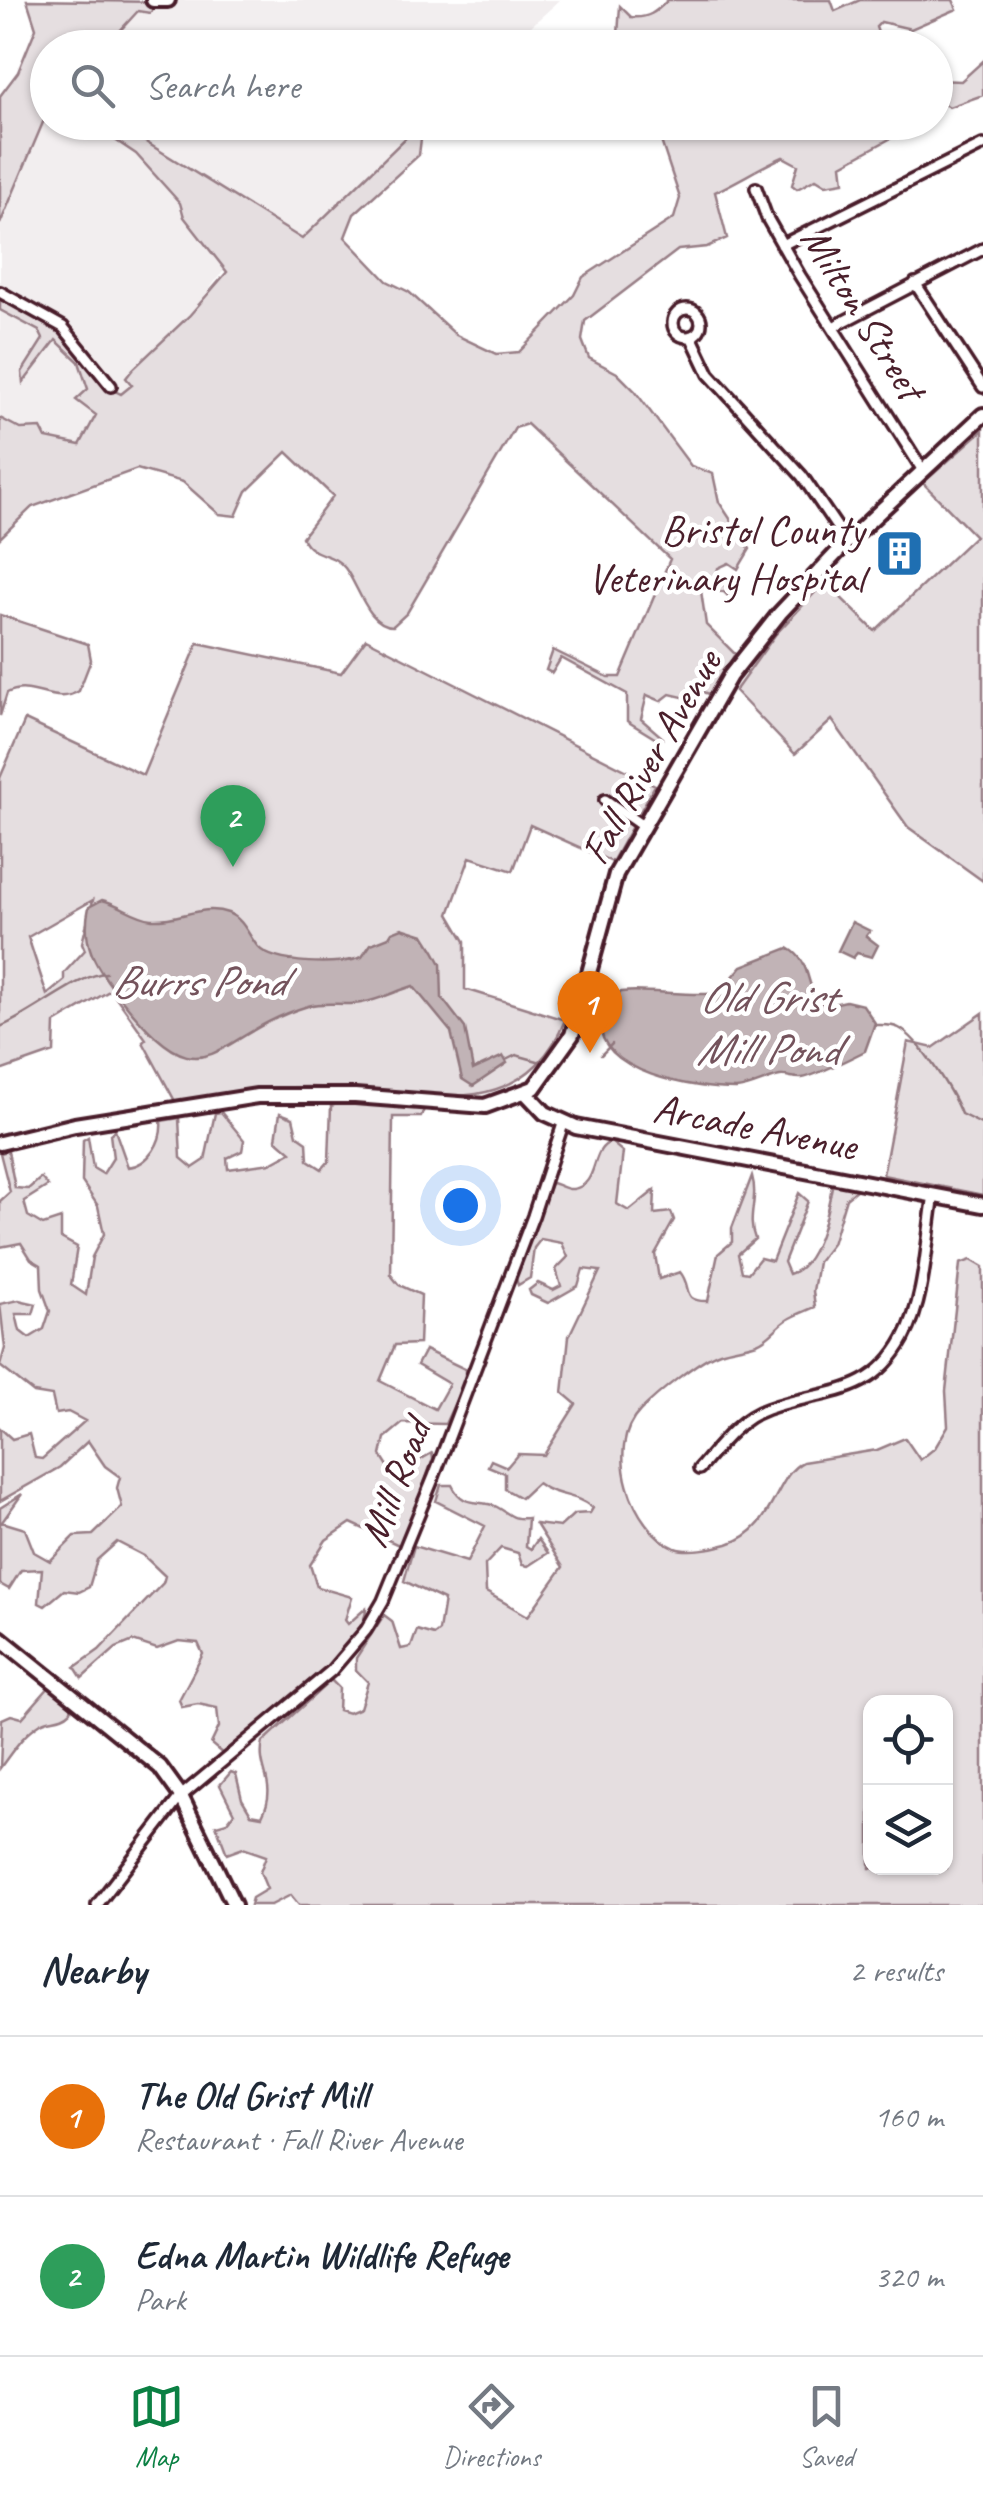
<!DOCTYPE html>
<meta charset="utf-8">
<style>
:root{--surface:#fff;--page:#f6f6f7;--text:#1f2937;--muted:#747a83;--line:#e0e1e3;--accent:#0b8043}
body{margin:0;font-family:Caveat,sans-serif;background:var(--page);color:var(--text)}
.controls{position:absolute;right:30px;bottom:30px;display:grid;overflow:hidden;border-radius:20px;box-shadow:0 2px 8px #0004}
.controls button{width:90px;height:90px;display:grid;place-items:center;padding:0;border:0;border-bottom:2px solid var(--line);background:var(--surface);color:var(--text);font:50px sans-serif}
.you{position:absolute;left:460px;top:1205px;width:35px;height:35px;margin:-25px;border:8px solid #fff;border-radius:50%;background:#1a73e8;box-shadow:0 0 0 15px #1a73e833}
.badge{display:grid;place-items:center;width:65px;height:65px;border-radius:50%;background:var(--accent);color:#fff;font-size:32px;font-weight:700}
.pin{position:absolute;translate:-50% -82px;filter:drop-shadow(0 2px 5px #0008)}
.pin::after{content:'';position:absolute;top:52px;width:35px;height:30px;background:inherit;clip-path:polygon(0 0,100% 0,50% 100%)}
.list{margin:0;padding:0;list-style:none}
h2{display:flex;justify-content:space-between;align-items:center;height:130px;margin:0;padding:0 40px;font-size:42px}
h2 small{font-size:32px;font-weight:400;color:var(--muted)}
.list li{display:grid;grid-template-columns:65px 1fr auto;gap:30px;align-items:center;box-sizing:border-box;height:160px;padding:0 40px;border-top:2px solid var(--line)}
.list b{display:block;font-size:38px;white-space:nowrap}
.list p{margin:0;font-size:32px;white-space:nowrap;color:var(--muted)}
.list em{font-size:32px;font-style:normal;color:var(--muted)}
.icon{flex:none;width:55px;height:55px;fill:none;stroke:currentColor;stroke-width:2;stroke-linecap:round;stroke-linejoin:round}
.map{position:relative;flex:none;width:983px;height:1905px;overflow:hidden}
.search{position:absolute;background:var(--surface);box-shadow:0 2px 8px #0004;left:30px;right:30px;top:30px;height:110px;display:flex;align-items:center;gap:25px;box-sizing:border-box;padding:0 35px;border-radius:55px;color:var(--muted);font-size:38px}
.sheet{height:450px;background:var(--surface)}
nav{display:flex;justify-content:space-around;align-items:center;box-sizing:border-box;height:140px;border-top:2px solid var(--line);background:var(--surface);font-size:28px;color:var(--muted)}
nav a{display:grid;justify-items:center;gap:5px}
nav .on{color:var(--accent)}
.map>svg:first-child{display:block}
.built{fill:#f2eeef}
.green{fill:#e5dee0;stroke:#987e86;stroke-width:2.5;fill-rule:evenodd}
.water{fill:#c1b3b6;stroke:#91787e;stroke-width:2.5}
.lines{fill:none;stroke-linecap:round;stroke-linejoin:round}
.stream{stroke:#91787e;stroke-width:2.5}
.street-casing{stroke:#4a1f2b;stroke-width:16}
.secondary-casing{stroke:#4a1f2b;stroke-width:20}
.street{stroke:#fff;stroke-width:9}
.secondary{stroke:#fff;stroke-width:12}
.labels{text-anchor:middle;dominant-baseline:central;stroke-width:9;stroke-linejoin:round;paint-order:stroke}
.street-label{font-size:42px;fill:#4a1f2b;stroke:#fff}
.poi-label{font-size:42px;fill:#4a1f2b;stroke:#fff;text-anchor:end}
.water-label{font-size:45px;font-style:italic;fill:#74535c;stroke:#fff}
</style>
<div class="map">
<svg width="983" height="1905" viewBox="0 0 983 1905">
<rect width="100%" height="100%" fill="#fff"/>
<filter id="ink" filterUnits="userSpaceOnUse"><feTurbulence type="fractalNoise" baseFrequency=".01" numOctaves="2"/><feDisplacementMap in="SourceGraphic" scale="20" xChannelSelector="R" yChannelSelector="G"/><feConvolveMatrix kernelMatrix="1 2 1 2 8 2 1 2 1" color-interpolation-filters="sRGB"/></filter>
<g filter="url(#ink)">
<path class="built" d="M 159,0 L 560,0 L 508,47 L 106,48 L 138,11 Z
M 47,113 L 48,122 L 90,123 L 136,154 L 180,203 L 180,211 L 226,267 L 189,316 L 133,369 L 126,378 L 133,385 L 121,394 L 116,394 L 60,332 L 0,299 L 0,224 Z
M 115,123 L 421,123 L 302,240 Z
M 0,310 L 39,331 L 43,339 L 22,372 L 26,381 L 56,340 L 84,371 L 88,389 L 79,403 L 96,415 L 80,445 L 46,438 L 0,418 Z"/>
<path class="green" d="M 27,0 L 161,2 L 150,13 L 138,11 L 105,47 L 48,48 L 47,113 L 0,224 L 0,96 L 18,72 L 36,28 Z
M 668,0 L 831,0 L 835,11 L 860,0 L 953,0 L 957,9 L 911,29 L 881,22 L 876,27 L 878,33 L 901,39 L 905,47 L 628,47 L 618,35 L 620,6 L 631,17 C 648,19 656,12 668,0 Z
M 983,61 L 983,95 L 949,107 L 936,100 L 936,80 L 961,81 Z
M 903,122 L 906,130 L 842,165 L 844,182 L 826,185 L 816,179 L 797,189 L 792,185 L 798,165 L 783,157 C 760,167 737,182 715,192 L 727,238 L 707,247 L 678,250 L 585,321 L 582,340 L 589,358 L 617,373 L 635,391 L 691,466 L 713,474 L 719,502 L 750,549 L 738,569 L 729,563 L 718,568 L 717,574 L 736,604 L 724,592 L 713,591 L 707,578 L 700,584 L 706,625 L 735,654 L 711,695 L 700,691 L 691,699 L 670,694 L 661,701 L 647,695 L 641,719 L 663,738 L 661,742 L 627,721 L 627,694 L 561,658 L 552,673 L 546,670 L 553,650 L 608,677 L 620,677 L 670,559 L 527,424 L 515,428 L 407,613 L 393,626 C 368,626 358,585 345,568 C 332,551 311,558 302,537 L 333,496 L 287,452 L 247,491 L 236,516 L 219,514 L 183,482 L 137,469 L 32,507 L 0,538 L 0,418 L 21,429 L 41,428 L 46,438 L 80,445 L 96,415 L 76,400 L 88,389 L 79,362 L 56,340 L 23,383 L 22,372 L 43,339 L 39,331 L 0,310 L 0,299 L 60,332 L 111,389 L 121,394 L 132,385 L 126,378 L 133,369 L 189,316 L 227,272 L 184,217 L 180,203 L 136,154 L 90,123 L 115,123 L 302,239 L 421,123 L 431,123 L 422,131 L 419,155 L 354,214 L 345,237 L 387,281 L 409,292 L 456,335 L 496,354 L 519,352 L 574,295 L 583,277 L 674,218 L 680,198 L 655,123 Z
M 983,430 L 983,881 L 908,827 L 832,720 L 795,754 L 735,691 L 775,635 L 825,582 L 875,631 L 975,536 L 923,483 Z
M 0,615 L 88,644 L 91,660 L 79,691 C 54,707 32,680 7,693 L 0,716 Z
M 366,639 L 655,785 L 612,862 L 530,825 L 513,871 L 470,857 L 449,914 L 465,941 L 465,989 L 565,1020 C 520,1135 401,1086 306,1087 C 262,1087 218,1094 175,1101 L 143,1042 L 146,1039 L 111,990 L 55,1023 L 54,1052 L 0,1071 L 0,778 L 25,720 L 143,775 L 198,643 L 341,673 ZM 93,900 L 82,943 L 85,950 L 64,973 L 64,981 L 47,995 L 28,937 Z
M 983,1013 L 983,1195 L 883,1175 L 908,1042 L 933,1048 Z
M 337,1104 L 425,1107 L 421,1117 L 393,1117 L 391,1275 L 399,1285 L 421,1295 L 419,1344 L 395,1345 L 380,1381 L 435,1409 L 449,1384 L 417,1365 L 425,1350 L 465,1369 L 465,1381 L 445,1424 L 403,1423 L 385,1438 L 381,1455 L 388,1466 L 404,1469 L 432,1453 L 433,1459 L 401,1546 L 351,1523 L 326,1540 L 310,1565 L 317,1587 L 352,1597 L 345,1620 L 348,1624 L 366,1608 C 368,1645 253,1727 224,1755 L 211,1744 L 219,1727 L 217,1708 L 198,1704 L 182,1707 L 179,1700 L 203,1654 L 198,1643 L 179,1641 L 157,1649 L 133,1641 L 116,1648 L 82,1678 L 75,1667 L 99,1650 L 163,1583 L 165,1576 L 144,1556 L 117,1542 L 97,1560 L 89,1587 L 79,1592 L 64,1590 L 45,1606 L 39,1603 L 42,1569 L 21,1570 L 9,1589 L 0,1584 L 0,1508 L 22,1494 L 2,1522 L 25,1529 L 34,1552 L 50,1561 L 75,1536 L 93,1535 L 122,1507 L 117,1488 L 120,1477 L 105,1466 L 88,1441 L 60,1467 L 0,1501 L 0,1428 L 12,1439 L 29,1434 L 35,1458 L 42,1459 L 85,1421 L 68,1412 L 56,1414 L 52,1396 L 34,1393 L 0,1366 L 5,1348 L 0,1304 L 19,1300 L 36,1304 L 33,1314 L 16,1314 L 20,1331 L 29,1338 L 44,1329 L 50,1311 L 42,1289 L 41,1265 L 31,1259 L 21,1243 L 0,1247 L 0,1201 L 10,1192 L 0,1153 L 8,1151 L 15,1188 L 28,1189 L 41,1178 L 48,1186 L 24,1201 L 28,1216 L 43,1225 L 61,1219 L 61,1238 L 77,1247 L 71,1285 L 86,1295 L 92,1257 L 104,1234 L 98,1206 L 82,1182 L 83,1140 L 88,1137 L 93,1168 L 103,1174 L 113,1158 L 110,1134 L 115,1130 L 128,1167 C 149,1165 163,1141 161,1121 L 179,1118 L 181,1158 L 193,1168 L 205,1160 L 215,1113 L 221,1112 L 244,1140 L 242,1151 L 227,1158 L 228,1169 L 271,1163 L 291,1152 L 276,1139 L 280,1113 L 293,1118 L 297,1135 L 307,1142 L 308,1160 L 322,1169 L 329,1161 L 331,1106 Z
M 611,1142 L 623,1152 L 617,1204 L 629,1211 L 655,1190 L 654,1214 L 671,1212 L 674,1220 L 655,1254 L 659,1279 L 680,1272 C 693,1287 680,1302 708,1301 L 718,1254 L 732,1242 L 732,1228 L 752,1176 C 759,1200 746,1217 755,1239 L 738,1254 L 742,1272 L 748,1273 L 760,1258 L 772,1261 L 799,1193 L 808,1201 L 784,1262 L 789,1274 C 818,1267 828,1207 833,1181 L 862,1185 L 846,1198 L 832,1244 L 818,1262 L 813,1291 L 815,1307 C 806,1311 795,1315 787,1320 C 776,1327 770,1338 757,1343 C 745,1347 732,1348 720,1352 C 699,1359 656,1395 640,1411 C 604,1448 631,1529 675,1548 C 688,1553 714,1548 728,1544 C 776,1529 774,1476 803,1462 L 877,1450 L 905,1438 L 920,1460 L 935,1448 L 948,1426 L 946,1391 L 960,1264 L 971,1260 L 983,1267 L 983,1905 L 299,1905 L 291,1895 L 271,1905 L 250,1905 L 252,1898 L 267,1889 L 260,1872 L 266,1856 L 243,1848 L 227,1854 L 216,1825 L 227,1822 L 234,1813 L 220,1785 L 231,1772 L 236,1774 L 242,1799 L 251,1814 L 262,1816 C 279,1783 256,1770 263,1742 L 331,1680 L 339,1688 L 338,1710 L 348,1713 L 360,1708 L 368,1682 L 356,1670 L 356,1658 L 384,1615 L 392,1621 L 401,1649 L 411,1647 L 417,1630 L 434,1635 L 439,1631 L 444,1600 L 404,1581 L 414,1546 L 467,1562 L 485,1526 L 436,1501 L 441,1485 L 452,1485 C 464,1510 480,1498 497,1507 C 510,1514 512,1520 528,1518 L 526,1546 L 531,1549 L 538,1539 L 548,1553 L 528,1566 L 522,1565 L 518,1553 L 501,1548 L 485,1565 L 486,1592 L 528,1616 L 563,1567 L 536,1524 L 560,1527 L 574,1514 L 590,1513 L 593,1508 C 575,1493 555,1497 537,1483 L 521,1498 L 505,1489 L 505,1473 L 488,1466 L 491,1460 L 507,1467 L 518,1454 L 544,1455 L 576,1404 L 563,1393 L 569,1336 L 600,1271 L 583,1269 L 578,1286 L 548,1303 L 531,1295 L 529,1290 L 538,1283 L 553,1290 L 561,1286 L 556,1269 L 568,1257 L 562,1243 L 541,1239 L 534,1248 L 530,1278 L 518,1285 L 515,1275 L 551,1183 C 559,1184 565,1190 573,1189 C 600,1185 589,1149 611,1142 ZM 870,1702 L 946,1702 L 946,1868 L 870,1868 Z
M 51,1685 L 72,1704 L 71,1711 C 61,1721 51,1717 41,1723 C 23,1734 12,1752 0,1768 L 2,1719 L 11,1715 L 22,1718 Z"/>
<path class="water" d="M 102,900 C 120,904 134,917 152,919 C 179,921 202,903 228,913 C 245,920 247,934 258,947 C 274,965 342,966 362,957 L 371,944 L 389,937 L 392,932 L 402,928 L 424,935 L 434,951 L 441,964 L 442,998 L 465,1028 L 473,1070 L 503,1056 L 507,1063 L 473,1086 L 462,1079 L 451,1032 L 413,986 C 396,991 380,1000 361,1003 C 344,1006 324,1001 308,1006 C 206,1037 208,1111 115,991 C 94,964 81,942 89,907 Z
M 852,922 L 870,931 L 866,936 L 878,945 L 872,957 L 857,953 L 853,958 L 838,951 Z
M 788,948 C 814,962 803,989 824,1006 L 846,1001 L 863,1005 L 875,1023 L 865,1051 C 853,1057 812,1077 802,1078 C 794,1079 788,1075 780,1076 C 765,1079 751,1088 736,1089 C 696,1089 596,1074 600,1019 C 600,1010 605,998 614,994 C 630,986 691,998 719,993 L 742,966 Z"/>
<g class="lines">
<path class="stream" d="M 874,1025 C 883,1025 892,1024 899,1028 C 920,1039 953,1093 961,1114 L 983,1125
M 0,1027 C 31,1015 79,974 106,973
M 601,1055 L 612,1044
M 506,1060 L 516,1055 L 545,1063"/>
<defs>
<path id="street" d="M 756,188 L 767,218 L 800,276 L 922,469
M 782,245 L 983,145
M 915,283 L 983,387
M 0,292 L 63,327 L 111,386
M673 323a14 14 0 1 1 28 0a14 14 0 1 1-28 0Z
M 833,327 L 983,249
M 691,336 L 709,374 L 802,476 L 847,542
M 605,800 L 641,825
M 699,1469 C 719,1446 738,1419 767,1409 C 823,1389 871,1399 904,1338 C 926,1297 926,1240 934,1195
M 97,1905 L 181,1796 L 331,1671 L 366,1630 L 383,1601 L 433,1479 L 533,1216 L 563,1124"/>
<path id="secondary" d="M 153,0 L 168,0
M 526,1093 L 545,1113 L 576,1127 L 983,1205
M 0,1143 L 75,1125 L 257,1096 L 355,1096 L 485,1106 L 534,1088 L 572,1035 L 616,874 L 730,676 L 780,613 L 847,542 L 983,415
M 0,1638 L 160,1767 L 181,1796 L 234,1905"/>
</defs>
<use href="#street" class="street-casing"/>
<use href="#secondary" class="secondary-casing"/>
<use href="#street" class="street"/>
<use href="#secondary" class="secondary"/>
</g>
</g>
<defs>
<symbol id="building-square" viewBox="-11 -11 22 22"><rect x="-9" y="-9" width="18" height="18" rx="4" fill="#1f6fb2" stroke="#fff"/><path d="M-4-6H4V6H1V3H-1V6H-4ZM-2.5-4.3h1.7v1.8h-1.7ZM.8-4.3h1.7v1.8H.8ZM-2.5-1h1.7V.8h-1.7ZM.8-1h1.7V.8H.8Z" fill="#fff"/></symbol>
</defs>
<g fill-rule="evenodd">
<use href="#building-square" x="872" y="526" width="55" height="55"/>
</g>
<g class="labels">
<g class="street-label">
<text transform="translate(863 313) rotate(58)">Milton Street</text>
<text transform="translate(651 757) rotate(-60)">Fall River Avenue</text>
<text transform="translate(755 1127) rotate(11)">Arcade Avenue</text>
<text transform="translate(395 1483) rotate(-69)">Mill Road</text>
</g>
<g class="poi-label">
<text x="864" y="530">Bristol County<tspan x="864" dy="48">Veterinary Hospital</tspan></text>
</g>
<g class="water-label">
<text x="198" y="981">Burrs Pond</text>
<text x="767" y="997">Old Grist<tspan x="767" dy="52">Mill Pond</tspan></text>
</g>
</g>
</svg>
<div class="controls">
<button><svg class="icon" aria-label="locate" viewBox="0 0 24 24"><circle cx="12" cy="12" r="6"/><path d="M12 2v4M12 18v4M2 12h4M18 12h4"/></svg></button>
<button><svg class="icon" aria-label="layers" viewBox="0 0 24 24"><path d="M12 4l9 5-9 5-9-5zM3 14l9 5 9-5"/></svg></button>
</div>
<div class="you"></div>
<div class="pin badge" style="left:590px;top:1053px;background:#e8710a">1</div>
<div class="pin badge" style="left:233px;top:867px;background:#2e9e5b">2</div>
<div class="search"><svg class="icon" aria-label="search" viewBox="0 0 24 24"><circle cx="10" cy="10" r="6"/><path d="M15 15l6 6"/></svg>Search here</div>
</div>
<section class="sheet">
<h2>Nearby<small>2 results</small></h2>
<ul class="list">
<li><span class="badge" style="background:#e8710a">1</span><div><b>The Old Grist Mill</b><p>Restaurant · Fall River Avenue</p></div><em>160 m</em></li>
<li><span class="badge" style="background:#2e9e5b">2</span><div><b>Edna Martin Wildlife Refuge</b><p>Park</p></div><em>320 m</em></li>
</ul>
</section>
<nav>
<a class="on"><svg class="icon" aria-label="map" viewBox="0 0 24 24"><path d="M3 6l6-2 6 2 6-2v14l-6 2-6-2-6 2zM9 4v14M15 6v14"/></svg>Map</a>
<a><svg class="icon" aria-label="directions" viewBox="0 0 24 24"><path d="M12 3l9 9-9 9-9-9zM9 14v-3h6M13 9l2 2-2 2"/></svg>Directions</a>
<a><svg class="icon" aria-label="saved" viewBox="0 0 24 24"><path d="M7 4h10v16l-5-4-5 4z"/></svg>Saved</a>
</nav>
